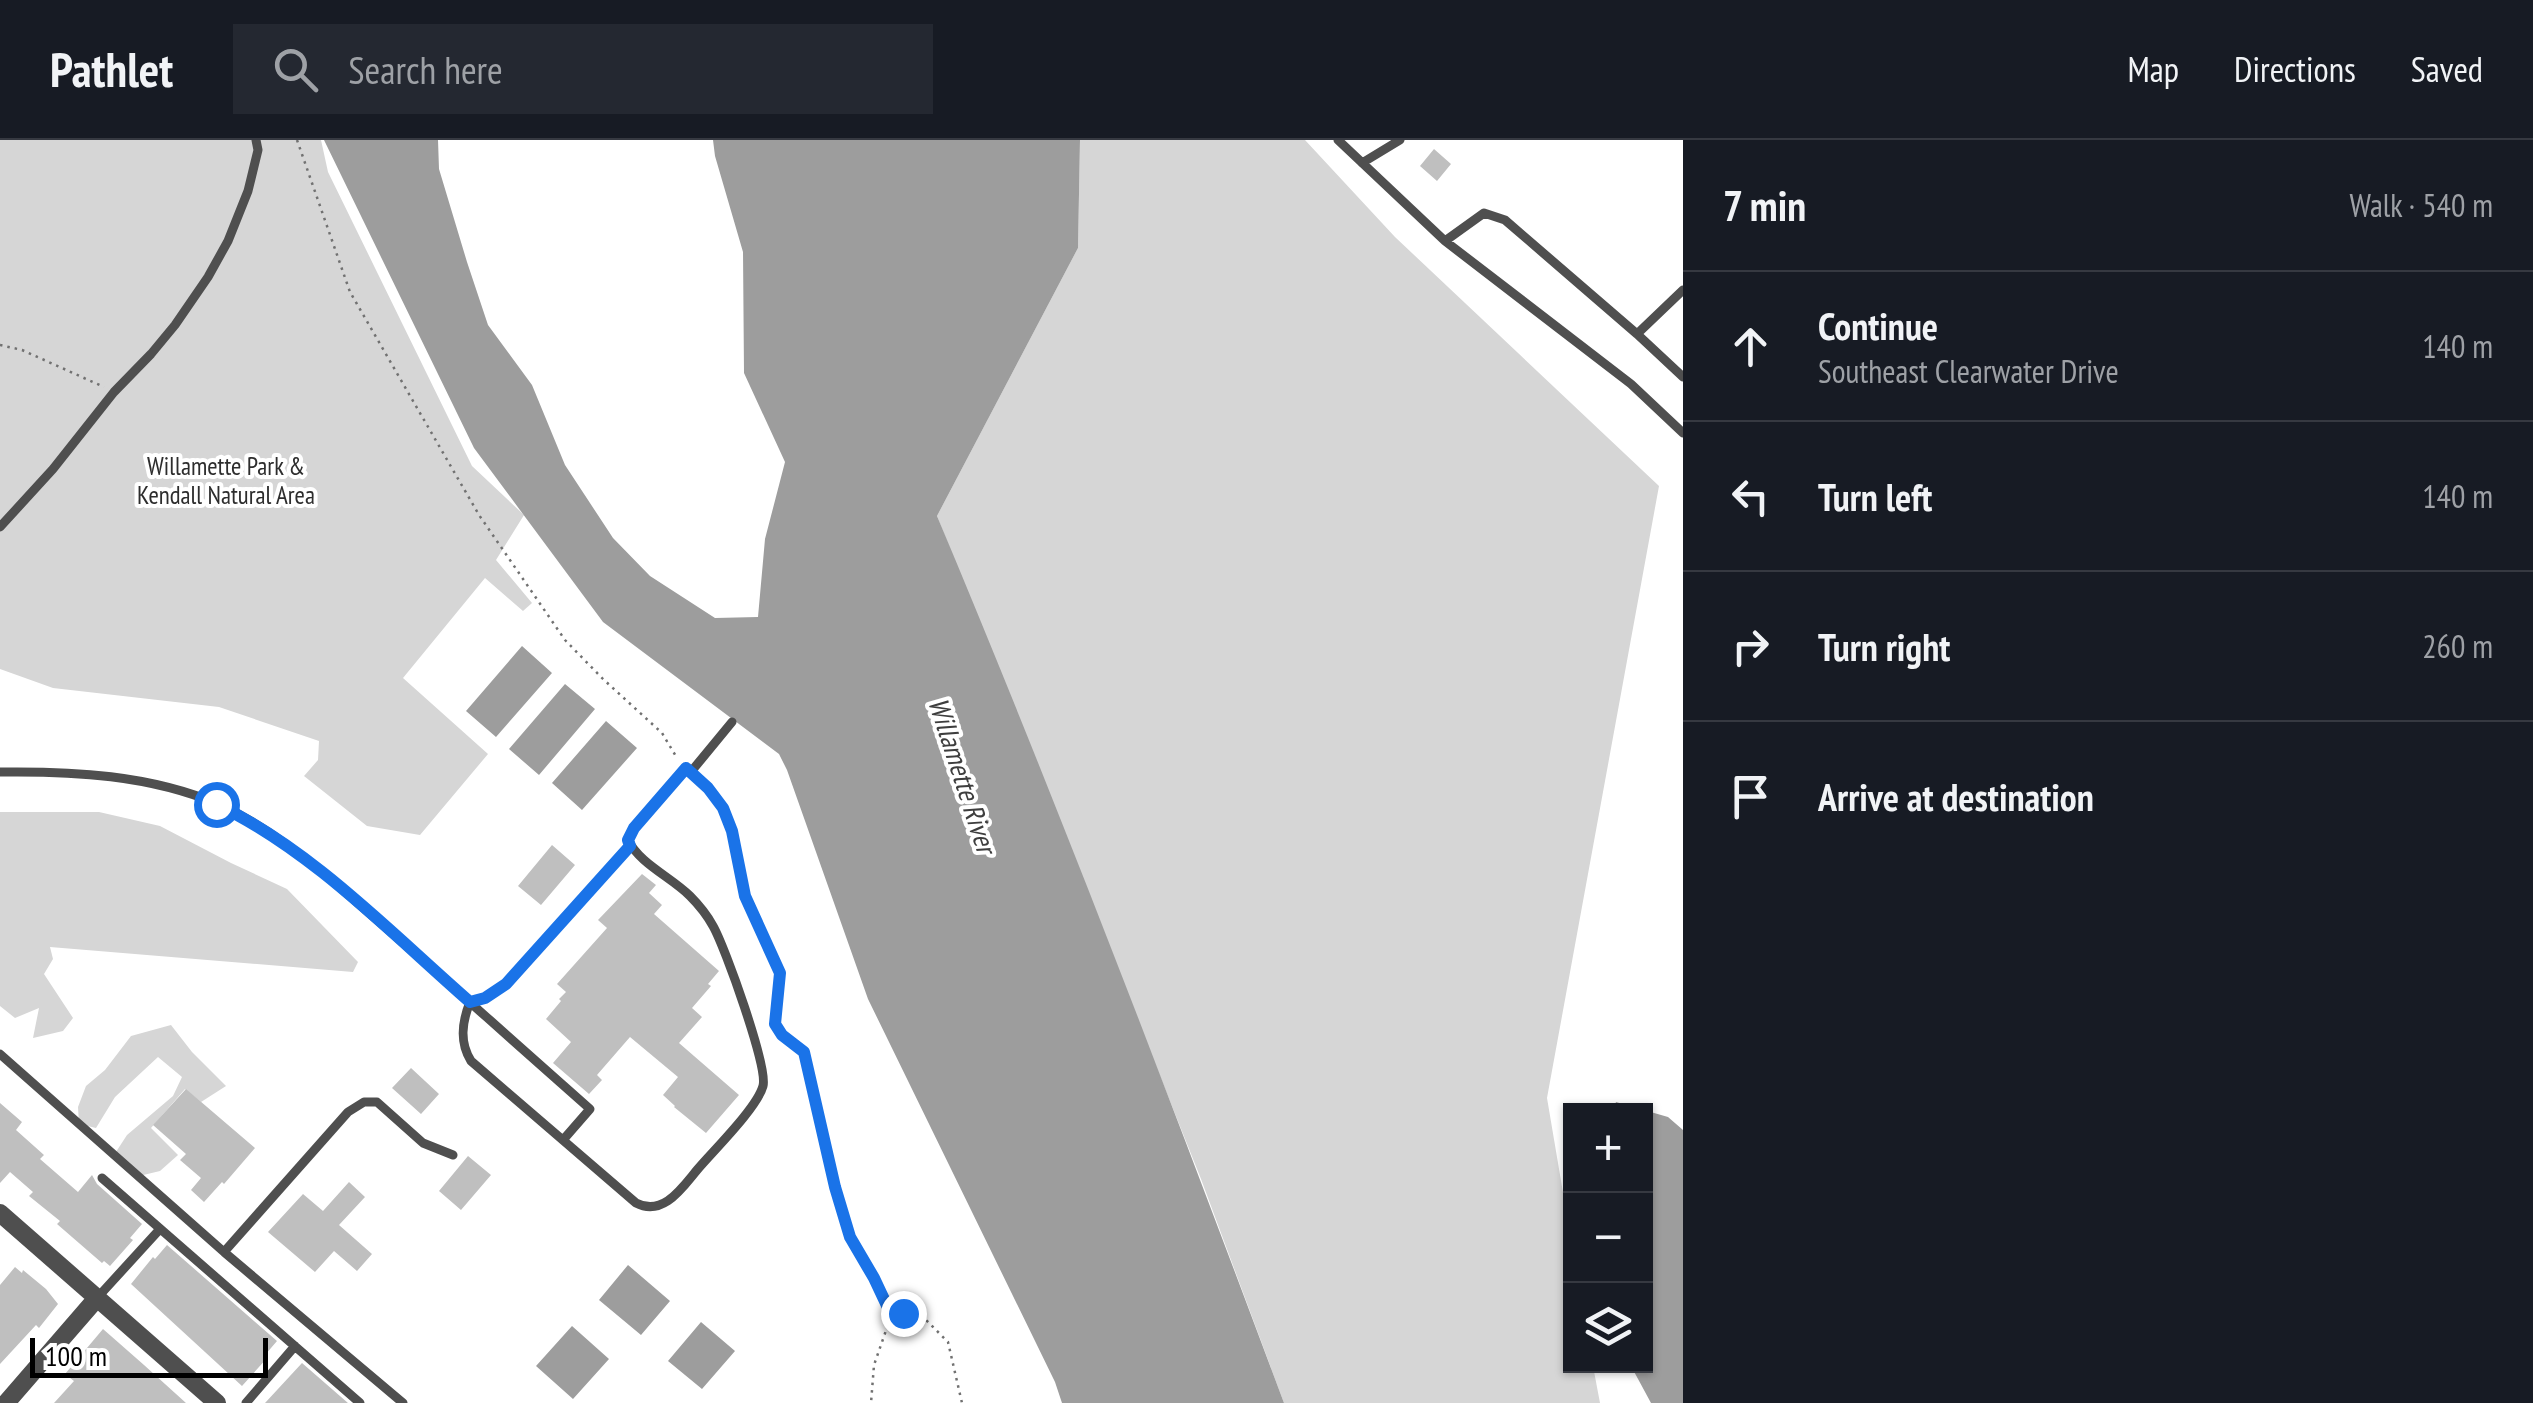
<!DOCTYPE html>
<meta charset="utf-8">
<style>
:root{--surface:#171b24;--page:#242831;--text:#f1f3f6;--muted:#9ea1a6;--line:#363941}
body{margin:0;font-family:"PT Sans Narrow",sans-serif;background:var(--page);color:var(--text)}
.controls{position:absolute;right:30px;bottom:30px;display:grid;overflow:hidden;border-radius:0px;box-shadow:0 2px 8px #0004}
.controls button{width:90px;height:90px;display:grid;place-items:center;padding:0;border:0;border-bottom:2px solid var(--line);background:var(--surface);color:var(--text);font:50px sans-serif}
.scale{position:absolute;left:30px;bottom:25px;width:238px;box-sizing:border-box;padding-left:10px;border:5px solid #000;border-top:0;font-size:28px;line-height:35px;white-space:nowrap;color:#000;-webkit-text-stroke:8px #fff;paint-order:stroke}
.stop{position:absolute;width:30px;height:30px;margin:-22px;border:8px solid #1a73e8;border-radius:50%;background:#fff}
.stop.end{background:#1a73e8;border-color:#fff;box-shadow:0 2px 10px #0008}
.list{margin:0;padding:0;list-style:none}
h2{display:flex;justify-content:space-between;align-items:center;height:130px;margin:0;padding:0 40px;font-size:42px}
h2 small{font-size:32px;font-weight:400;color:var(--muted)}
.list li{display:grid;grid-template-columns:65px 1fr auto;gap:30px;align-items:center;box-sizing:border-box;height:150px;padding:0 40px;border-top:2px solid var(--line)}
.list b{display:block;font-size:38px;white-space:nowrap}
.list p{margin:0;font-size:32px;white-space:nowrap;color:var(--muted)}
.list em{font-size:32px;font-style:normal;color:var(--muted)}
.icon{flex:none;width:55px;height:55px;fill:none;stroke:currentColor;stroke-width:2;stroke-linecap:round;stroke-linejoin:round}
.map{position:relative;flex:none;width:1683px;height:1263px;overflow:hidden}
header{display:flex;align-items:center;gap:60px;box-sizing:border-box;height:140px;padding:0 50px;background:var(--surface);border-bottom:2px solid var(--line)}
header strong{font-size:48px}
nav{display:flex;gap:55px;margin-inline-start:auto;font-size:35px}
.search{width:700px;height:90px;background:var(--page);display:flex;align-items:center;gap:25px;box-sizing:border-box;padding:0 35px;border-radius:0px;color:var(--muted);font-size:38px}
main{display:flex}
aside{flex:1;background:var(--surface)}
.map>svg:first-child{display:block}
.green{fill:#d6d6d6}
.water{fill:#9d9d9d}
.building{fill:#bfbfbf}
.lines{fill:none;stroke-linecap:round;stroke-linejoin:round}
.path{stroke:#717171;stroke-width:2.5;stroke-dasharray:2.5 5;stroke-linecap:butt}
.lane{stroke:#4f4f4f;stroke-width:9}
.street{stroke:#4f4f4f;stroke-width:18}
.route{stroke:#1a73e8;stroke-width:12}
.labels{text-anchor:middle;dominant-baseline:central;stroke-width:8;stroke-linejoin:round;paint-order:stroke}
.park-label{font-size:25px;fill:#2d2d2d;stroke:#fff}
.water-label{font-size:28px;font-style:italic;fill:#3e3e3e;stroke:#fff}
</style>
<header>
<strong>Pathlet</strong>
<div class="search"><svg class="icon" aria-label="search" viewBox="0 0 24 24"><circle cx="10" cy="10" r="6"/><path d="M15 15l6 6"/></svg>Search here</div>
<nav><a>Map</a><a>Directions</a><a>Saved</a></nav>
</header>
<main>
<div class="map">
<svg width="1683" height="1263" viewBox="0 0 1683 1263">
<rect width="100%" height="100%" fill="#fff"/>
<path class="green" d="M 0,0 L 321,0 L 328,32 L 472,326 L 524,375 L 496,420 L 532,463 L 523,471 L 485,438 L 403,538 L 488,614 L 420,695 L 367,686 L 304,636 L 318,620 L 319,601 L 219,567 L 53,548 L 0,529 Z
M 1080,0 L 1305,0 L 1395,97 L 1659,346 L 1547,958 L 1570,1094 L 1570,1226 L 1593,1226 L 1600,1263 L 1284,1263 L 1201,1039 L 937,376 L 1078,108 Z
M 0,672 L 99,672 L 160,686 L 231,723 L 287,749 L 358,822 L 353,832 L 50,807 L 53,819 L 44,834 L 73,878 L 63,891 L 33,898 L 39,868 L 15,878 L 0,866 Z
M 171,885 L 192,912 L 226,946 L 201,962 L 185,949 L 151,988 L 178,1015 L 160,1031 L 139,1036 L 114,1015 L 127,995 L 173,956 L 182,937 L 158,917 L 115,957 L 96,988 L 79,984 L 78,967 L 86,946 L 105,930 L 131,896 Z"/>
<path class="water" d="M 324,0 L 438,0 L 439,29 L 467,122 L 488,185 L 532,245 L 565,325 L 613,398 L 650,436 L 715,478 L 758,477 L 765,399 L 785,322 L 744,233 L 743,112 L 715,16 L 713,0 L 1080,0 L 1078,108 L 937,376 C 1060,669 1173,966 1284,1263 L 1062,1263 L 1055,1242 L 868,859 L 787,630 L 779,614 L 603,482 L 474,308 Z
M 522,506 L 552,533 L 496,597 L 466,571 Z
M 565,544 L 595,569 L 539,635 L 509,609 Z
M 606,581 L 637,608 L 582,670 L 552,643 Z
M 1616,962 L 1668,977 L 1683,990 L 1683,1263 L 1651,1263 L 1631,1226 L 1646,1226 L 1646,971 L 1613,970 Z
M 628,1125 L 670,1161 L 641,1195 L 599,1160 Z
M 701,1182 L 735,1211 L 702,1249 L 668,1221 Z
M 572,1186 L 609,1219 L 573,1259 L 536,1226 Z"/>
<path class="building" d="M 1434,9 L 1451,24 L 1437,41 L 1420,26 Z
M 552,705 L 575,725 L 541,765 L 518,746 Z
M 642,734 L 656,745 L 649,753 L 662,765 L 654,774 L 719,831 L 708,844 L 711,846 L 692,868 L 702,877 L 679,903 L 739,955 L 706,993 L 674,967 L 675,966 L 663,955 L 678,937 L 630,897 L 597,935 L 602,940 L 589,954 L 553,923 L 571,902 L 546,879 L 561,861 L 559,859 L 566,852 L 557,844 L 607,788 L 598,780 Z
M 411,928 L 439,954 L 421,974 L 392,948 Z
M 186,949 L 255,1008 L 224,1044 L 222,1042 L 204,1062 L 191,1050 L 201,1038 L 180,1020 L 186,1014 L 153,985 Z
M 0,963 L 22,982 L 16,990 L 44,1015 L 40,1019 L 78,1052 L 92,1035 L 97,1044 L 142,1084 L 130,1098 L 133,1100 L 110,1126 L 104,1121 L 102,1123 L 57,1084 L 60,1081 L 29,1056 L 33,1052 L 10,1032 L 0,1043 Z
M 468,1016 L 491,1035 L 461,1070 L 439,1051 Z
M 349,1042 L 365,1057 L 339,1085 L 372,1114 L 357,1131 L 334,1111 L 315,1132 L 268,1092 L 303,1054 L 323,1071 Z
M 167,1105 L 277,1201 L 265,1215 L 268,1217 L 242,1246 L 131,1144 L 153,1117 L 155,1119 Z
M 15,1127 L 22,1133 L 23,1130 L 46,1149 L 58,1164 L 39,1188 L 36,1185 L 0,1224 L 0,1145 Z
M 103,1189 L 144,1225 L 186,1263 L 54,1263 L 74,1241 L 65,1234 Z
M 302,1223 L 348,1263 L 265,1263 Z"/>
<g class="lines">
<path class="path" d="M 297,0 L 350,152 L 479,375 L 565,500 L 603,539 L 662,593 L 677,618
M 0,205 L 22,210 L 104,247
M 700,642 L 723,668 L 732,691 L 745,757 L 781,833 L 775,884 L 781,895 L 804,912 L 835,1047 L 850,1097 L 874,1138 L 890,1172 L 890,1179 L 874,1225 L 871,1263
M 892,1178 L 903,1173 L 922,1176 L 948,1202 L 962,1263"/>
<path class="lane" d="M 1338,0 L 1445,101 L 1631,244 L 1683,293
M 1362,23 L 1400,0
M 1445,101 L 1484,73 L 1505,80 L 1637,194 L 1683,150
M 1637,194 L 1683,237
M 0,387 L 53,329 L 114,252 L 151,214 L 175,185 L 208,137 L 228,101 L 248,51 L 258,10 L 256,0
M 0,632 C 73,631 150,635 218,664 C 281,692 332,741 384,786 C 453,847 521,908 590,969 L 563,1000
M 690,633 L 732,582
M 470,862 C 462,882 459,902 471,921 L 636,1063 C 663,1077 682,1048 697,1030 C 713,1011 757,968 763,946 C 768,927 725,807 713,786 C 707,775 699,765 690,756 C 671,737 640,724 628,700 L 634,688 L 686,628
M 470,862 L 485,858 L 506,844 L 630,706
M 0,914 L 224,1112 L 403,1263
M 102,1038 L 360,1263
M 224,1112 L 348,972 L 364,962 L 377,962 L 423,1003 L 453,1015
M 97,1158 L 160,1089
M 246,1263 L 295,1206"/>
<path class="street" d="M 0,1073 L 217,1263
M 6,1263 L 97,1158"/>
</g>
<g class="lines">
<path class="route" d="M 216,664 C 311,709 391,793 470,862 L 485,858 L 506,844 L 630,706 L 628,700 L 634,688 L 686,628 L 708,648 L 723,668 L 732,691 L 745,756 L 780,833 L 775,884 L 782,895 L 804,912 L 835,1047 L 850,1097 L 874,1138 L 890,1172 L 890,1178 L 903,1173"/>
</g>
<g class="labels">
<g class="park-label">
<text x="226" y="326">Willamette Park &amp;<tspan x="226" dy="29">Kendall Natural Area</tspan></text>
</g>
<g class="water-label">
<text transform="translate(963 635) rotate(72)">Willamette River</text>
</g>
</g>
</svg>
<div class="controls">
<button>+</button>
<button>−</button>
<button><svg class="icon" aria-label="layers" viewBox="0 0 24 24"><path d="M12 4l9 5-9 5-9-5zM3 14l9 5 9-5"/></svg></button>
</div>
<div class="scale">100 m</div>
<div class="stop" style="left:216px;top:664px"></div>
<div class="stop end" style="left:903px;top:1173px"></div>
</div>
<aside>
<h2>7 min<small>Walk · 540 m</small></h2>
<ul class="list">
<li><svg class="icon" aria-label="ahead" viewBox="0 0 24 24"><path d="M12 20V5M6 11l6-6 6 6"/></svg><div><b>Continue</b><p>Southeast Clearwater Drive</p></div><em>140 m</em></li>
<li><svg class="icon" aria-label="left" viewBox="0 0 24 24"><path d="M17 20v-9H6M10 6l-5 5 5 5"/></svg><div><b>Turn left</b></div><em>140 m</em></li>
<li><svg class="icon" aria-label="right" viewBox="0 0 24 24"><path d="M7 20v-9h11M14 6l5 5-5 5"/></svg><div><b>Turn right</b></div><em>260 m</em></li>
<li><svg class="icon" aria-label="arrive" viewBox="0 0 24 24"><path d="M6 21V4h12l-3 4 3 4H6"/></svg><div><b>Arrive at destination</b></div></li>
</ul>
</aside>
</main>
